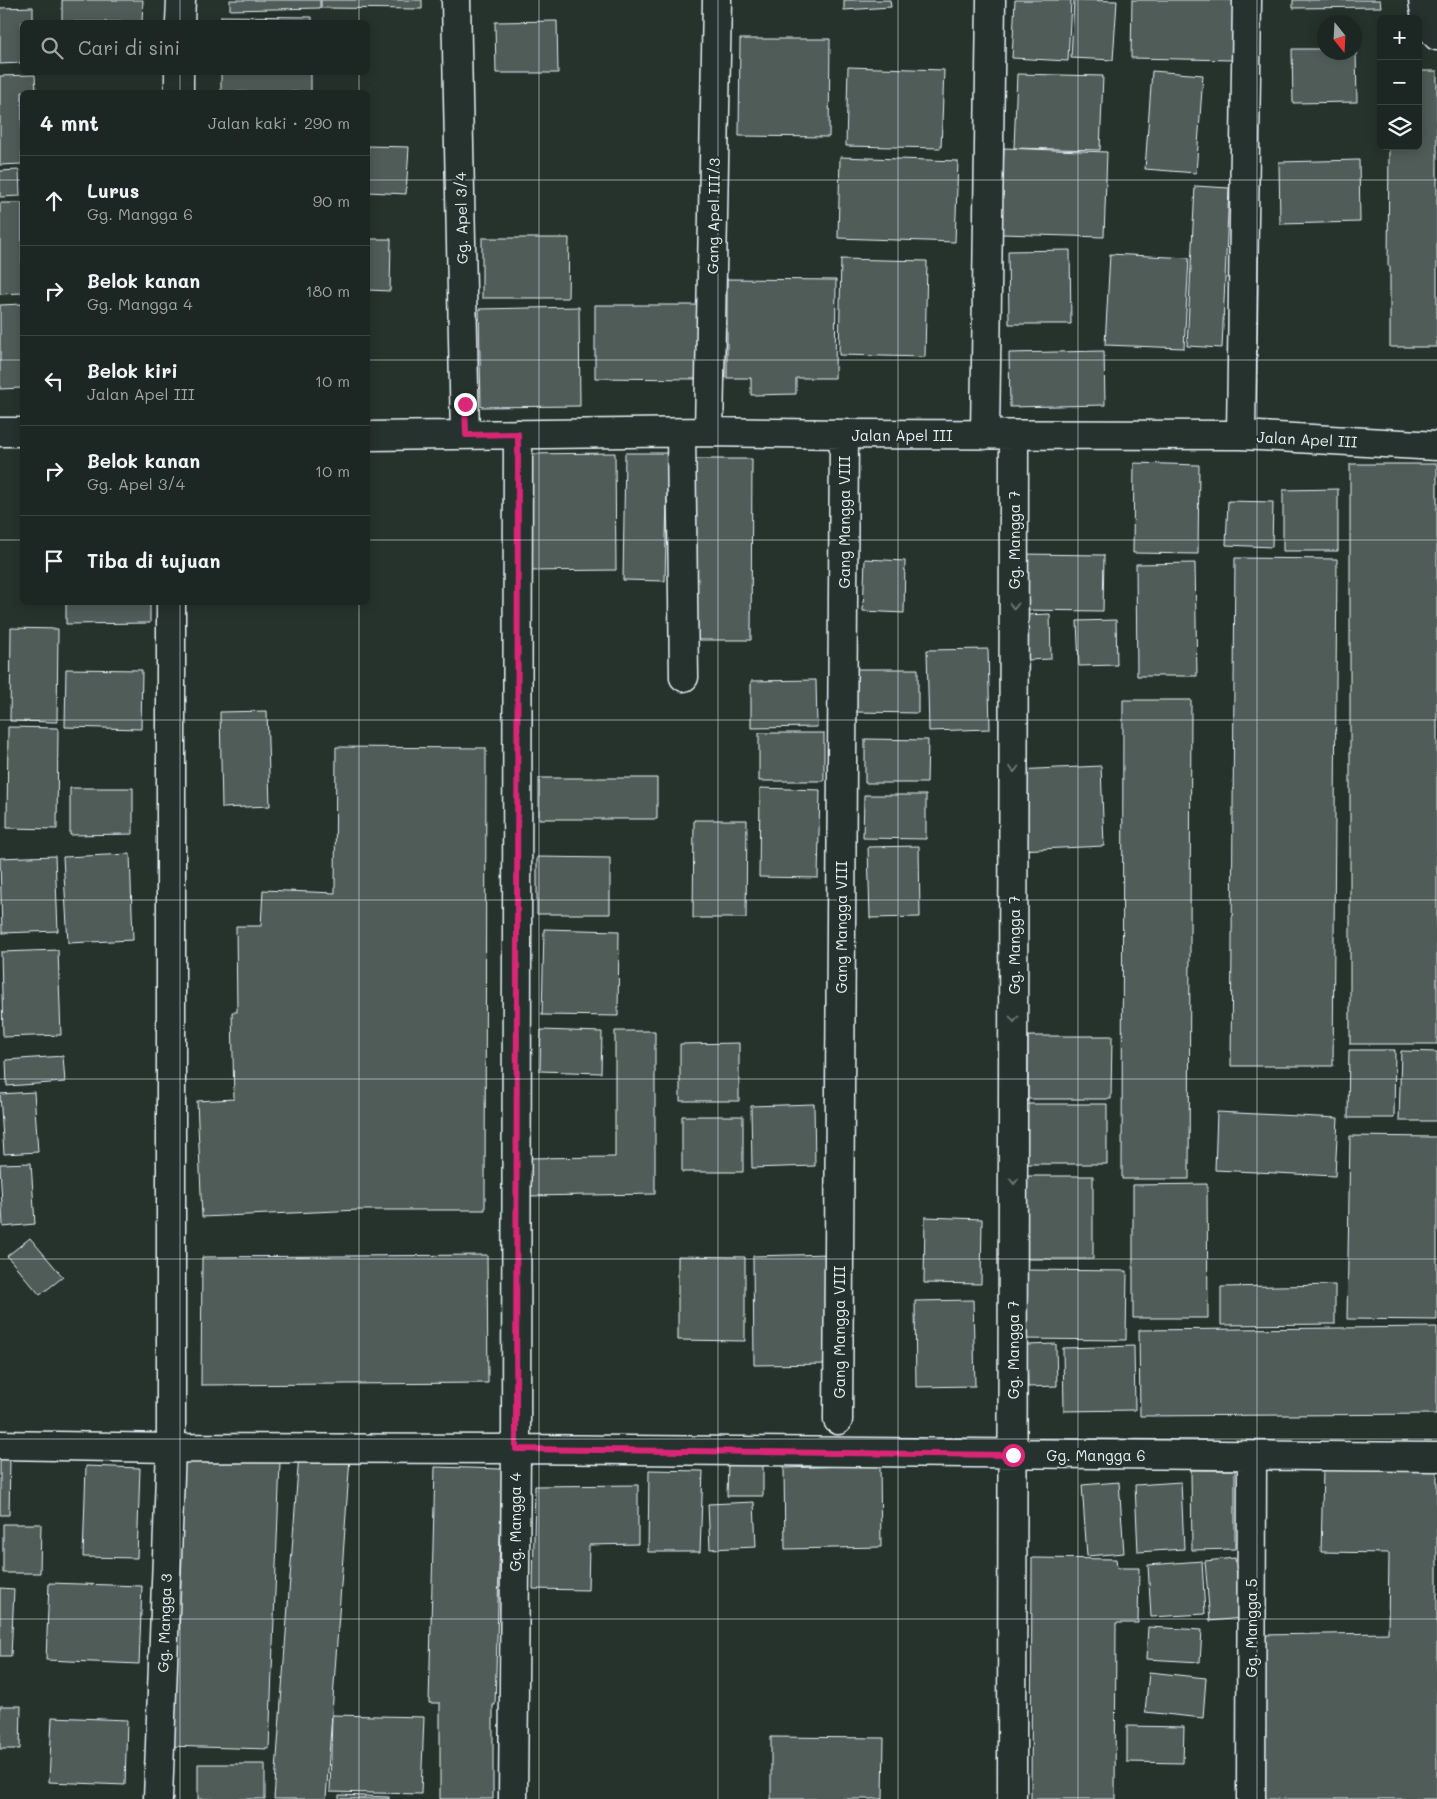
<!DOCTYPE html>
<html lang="id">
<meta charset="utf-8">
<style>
:root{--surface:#1c2622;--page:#252e2a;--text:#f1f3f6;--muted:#a0a5a5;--line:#3a4340}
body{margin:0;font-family:Mali,sans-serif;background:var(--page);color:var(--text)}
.controls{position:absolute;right:15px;top:15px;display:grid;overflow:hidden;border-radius:8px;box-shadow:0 2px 12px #0003}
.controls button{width:45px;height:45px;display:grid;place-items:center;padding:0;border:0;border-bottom:1px solid var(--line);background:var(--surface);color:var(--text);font:25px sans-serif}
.compass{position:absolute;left:1317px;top:15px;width:45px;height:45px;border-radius:50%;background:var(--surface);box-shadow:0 2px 12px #0003;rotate:162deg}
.stop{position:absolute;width:15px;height:15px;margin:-11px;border:4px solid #db2777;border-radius:50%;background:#fff}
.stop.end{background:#db2777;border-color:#fff;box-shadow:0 1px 5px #0008}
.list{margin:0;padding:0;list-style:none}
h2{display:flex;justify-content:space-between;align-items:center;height:65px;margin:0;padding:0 20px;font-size:21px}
h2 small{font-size:16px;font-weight:400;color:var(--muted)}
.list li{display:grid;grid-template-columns:32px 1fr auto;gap:15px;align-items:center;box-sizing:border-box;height:90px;padding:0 20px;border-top:1px solid var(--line)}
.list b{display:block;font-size:19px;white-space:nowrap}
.list p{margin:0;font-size:16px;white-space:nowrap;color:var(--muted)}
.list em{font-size:16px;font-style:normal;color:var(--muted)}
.icon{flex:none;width:28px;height:28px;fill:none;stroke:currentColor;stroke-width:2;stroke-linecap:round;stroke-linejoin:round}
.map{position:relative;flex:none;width:1437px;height:1799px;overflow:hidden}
.search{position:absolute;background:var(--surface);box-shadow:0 2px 12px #0003;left:20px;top:20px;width:350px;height:55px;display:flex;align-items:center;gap:12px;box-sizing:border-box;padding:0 18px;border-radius:8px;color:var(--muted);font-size:19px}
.panel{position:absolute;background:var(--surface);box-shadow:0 2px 12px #0003;left:20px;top:90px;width:350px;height:515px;border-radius:8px}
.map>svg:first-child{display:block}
.building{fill:#505c59;stroke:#e8f1f8}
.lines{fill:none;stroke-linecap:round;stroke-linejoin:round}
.minor-casing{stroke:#e8f1f8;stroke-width:31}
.minor{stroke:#26332d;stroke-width:28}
.oneway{stroke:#6a7674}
.route{stroke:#db2777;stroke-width:6}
.grid{fill:none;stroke:#e8f1f8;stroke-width:1;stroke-opacity:0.55}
.labels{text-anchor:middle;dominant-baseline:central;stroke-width:4.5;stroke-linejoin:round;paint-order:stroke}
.street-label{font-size:15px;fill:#e8f1f8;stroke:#26332d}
</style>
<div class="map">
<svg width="1437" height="1799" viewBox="0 0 1437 1799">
<rect width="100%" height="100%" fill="#26332d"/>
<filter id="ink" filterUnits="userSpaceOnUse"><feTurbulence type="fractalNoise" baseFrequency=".02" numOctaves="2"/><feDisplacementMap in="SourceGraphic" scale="10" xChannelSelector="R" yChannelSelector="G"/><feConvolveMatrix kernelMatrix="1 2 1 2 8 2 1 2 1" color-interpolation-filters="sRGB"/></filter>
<g filter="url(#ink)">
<path class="building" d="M 62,0 L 143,0 L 142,22 L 62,22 Z
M 230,0 L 320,0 L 320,8 L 230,10 Z
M 321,0 L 422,0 L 422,9 L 321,8 Z
M 844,0 L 890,0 L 891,7 L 844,10 Z
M 1015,0 L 1071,0 L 1068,61 L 1012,58 Z
M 1074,0 L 1117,1 L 1113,60 L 1071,58 Z
M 1132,0 L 1233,0 L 1232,60 L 1131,58 Z
M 1293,0 L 1380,0 L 1381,7 L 1293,8 Z
M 33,7 L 33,22 L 22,22 L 22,63 L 0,64 L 0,8 Z
M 221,16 L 312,17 L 312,22 L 221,22 Z
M 557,21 L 558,73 L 496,73 L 495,22 Z
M 740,39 L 830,39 L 829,137 L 739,136 Z
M 1292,49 L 1324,49 L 1324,52 L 1354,52 L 1354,49 L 1356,49 L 1357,102 L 1293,103 Z
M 848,67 L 944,70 L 941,148 L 846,146 Z
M 1152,71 L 1203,75 L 1196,173 L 1145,169 Z
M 1418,71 L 1437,71 L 1437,347 L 1390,347 L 1390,266 L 1388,266 L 1389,146 L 1418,146 Z
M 221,72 L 311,72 L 311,92 L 221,92 Z
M 1017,74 L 1103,76 L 1100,150 L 1014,148 Z
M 35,75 L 36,92 L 22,92 L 22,164 L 0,165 L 0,76 Z
M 368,146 L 409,147 L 406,194 L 368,192 Z
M 1004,148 L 1107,152 L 1104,237 L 1001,234 Z
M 840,157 L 958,161 L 955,242 L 838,238 Z
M 1359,160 L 1360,222 L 1280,224 L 1279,162 Z
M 19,170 L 20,196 L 0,197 L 0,171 Z
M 1195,186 L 1229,188 L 1222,348 L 1187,346 Z
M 0,203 L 22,203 L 22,293 L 0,294 Z
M 482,238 L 569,238 L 568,298 L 482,298 Z
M 368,239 L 391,239 L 390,291 L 368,290 Z
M 1070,250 L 1071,324 L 1009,324 L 1008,251 Z
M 1110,254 L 1189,258 L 1184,348 L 1105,345 Z
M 841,259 L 927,261 L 925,357 L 839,355 Z
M 727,279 L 836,280 L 835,378 L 796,378 L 796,394 L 751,395 L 751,378 L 727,378 Z
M 22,304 L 22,388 L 0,389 L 0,305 Z
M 595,305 L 697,305 L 696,379 L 595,378 Z
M 579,307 L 580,406 L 481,407 L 479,309 Z
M 1104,351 L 1105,405 L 1010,407 L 1009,353 Z
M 615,453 L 616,570 L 526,571 L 525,454 Z
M 625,453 L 668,453 L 665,581 L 623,580 Z
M 689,459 L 752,459 L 751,640 L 689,640 Z
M 1134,463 L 1199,465 L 1198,554 L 1133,553 Z
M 1350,464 L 1437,464 L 1437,1044 L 1350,1044 Z
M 1338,489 L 1338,551 L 1283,551 L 1283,490 Z
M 1228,501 L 1273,502 L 1272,547 L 1226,545 Z
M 1019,554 L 1104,555 L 1103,611 L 1019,610 Z
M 1235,558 L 1337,559 L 1333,1066 L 1231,1066 Z
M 865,559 L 905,561 L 904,613 L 863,611 Z
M 1195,563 L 1197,676 L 1137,676 L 1136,564 Z
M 66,602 L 150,602 L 150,623 L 66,624 Z
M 1050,614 L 1051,659 L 1025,660 L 1024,615 Z
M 1116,620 L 1117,665 L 1079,666 L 1077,621 Z
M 11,628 L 58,629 L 57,722 L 10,721 Z
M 988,649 L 990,729 L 929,731 L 927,650 Z
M 66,669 L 142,670 L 141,729 L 65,727 Z
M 856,669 L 918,669 L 918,713 L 856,712 Z
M 816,680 L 817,727 L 751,728 L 751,681 Z
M 1123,700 L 1191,700 L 1189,1179 L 1122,1179 Z
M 267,711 L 270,806 L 222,808 L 220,712 Z
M 8,727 L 58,728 L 57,829 L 7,828 Z
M 759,733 L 824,733 L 824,781 L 759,781 Z
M 865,739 L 928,740 L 927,783 L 865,783 Z
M 336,747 L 486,748 L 485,1210 L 359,1210 L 202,1217 L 197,1101 L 234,1099 L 232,1012 L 237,1012 L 236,926 L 261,926 L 263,890 L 335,893 Z
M 1101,766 L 1104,846 L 1018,850 L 1016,770 Z
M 539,778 L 657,778 L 657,819 L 539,819 Z
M 70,788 L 133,788 L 133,834 L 70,835 Z
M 760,788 L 820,790 L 818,878 L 759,877 Z
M 864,795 L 926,795 L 926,839 L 863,838 Z
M 694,820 L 747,820 L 746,918 L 693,918 Z
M 919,846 L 920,917 L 870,918 L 868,847 Z
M 130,854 L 133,940 L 68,943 L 63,857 Z
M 55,856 L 58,931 L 2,933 L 0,858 Z
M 537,857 L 610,858 L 610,914 L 537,914 Z
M 544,929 L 619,931 L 618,1016 L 542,1015 Z
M 58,950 L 61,1035 L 3,1037 L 1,952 Z
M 541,1030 L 602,1032 L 601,1073 L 540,1071 Z
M 615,1031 L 655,1031 L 655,1194 L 526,1196 L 526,1158 L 615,1157 Z
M 1028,1036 L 1112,1036 L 1111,1099 L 1028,1099 Z
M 739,1043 L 739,1101 L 680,1101 L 680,1044 Z
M 1349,1050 L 1395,1050 L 1394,1118 L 1348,1118 Z
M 1401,1051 L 1437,1052 L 1437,1121 L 1399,1121 Z
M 63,1056 L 65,1082 L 7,1086 L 6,1060 Z
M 34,1092 L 38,1152 L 4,1154 L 0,1094 Z
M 814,1104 L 815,1166 L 752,1168 L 751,1106 Z
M 1014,1104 L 1107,1104 L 1107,1164 L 1014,1164 Z
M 1217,1112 L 1338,1118 L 1335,1176 L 1215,1170 Z
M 682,1116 L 743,1116 L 743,1172 L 682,1172 Z
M 1350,1136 L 1437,1137 L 1437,1320 L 1347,1319 Z
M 31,1163 L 35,1224 L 3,1227 L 0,1164 Z
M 1015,1176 L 1093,1176 L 1093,1259 L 1014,1259 Z
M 1207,1184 L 1208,1318 L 1133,1318 L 1133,1185 Z
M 925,1217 L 982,1219 L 981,1284 L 924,1283 Z
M 30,1238 L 63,1277 L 40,1295 L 7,1256 Z
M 830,1254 L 831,1364 L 754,1365 L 753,1256 Z
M 487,1255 L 488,1383 L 201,1385 L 202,1257 Z
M 678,1256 L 745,1257 L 745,1341 L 678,1340 Z
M 1026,1270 L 1127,1271 L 1126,1340 L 1024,1339 Z
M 1335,1285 L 1335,1324 L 1221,1325 L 1221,1287 Z
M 973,1300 L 975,1386 L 916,1387 L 915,1301 Z
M 1437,1327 L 1437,1414 L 1140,1416 L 1139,1330 Z
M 1056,1344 L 1057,1386 L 1028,1387 L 1027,1345 Z
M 1134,1346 L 1135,1410 L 1064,1411 L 1063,1348 Z
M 299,1454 L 350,1457 L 326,1799 L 274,1799 Z
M 0,1458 L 10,1459 L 9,1515 L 0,1515 Z
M 176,1459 L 280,1462 L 269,1749 L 165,1746 Z
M 728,1463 L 763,1463 L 763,1496 L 727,1496 Z
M 880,1465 L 881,1547 L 785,1549 L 784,1468 Z
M 86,1466 L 140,1468 L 137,1558 L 83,1557 Z
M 435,1467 L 502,1469 L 495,1705 L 493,1705 L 493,1799 L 440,1799 L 440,1703 L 429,1703 Z
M 1323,1469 L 1437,1471 L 1437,1799 L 1263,1799 L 1261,1635 L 1388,1633 L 1389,1553 L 1321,1552 Z
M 649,1470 L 703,1471 L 700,1552 L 648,1552 Z
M 1191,1470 L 1235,1470 L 1235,1549 L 1192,1550 Z
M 1119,1482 L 1124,1553 L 1087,1556 L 1082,1485 Z
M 1181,1482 L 1184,1549 L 1138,1552 L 1135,1485 Z
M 638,1485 L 638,1544 L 589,1545 L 588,1590 L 533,1589 L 535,1486 Z
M 754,1502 L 756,1547 L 710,1549 L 708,1504 Z
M 3,1524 L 41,1524 L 40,1573 L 3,1573 Z
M 1032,1558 L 1116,1559 L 1117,1568 L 1139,1568 L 1138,1623 L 1116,1623 L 1115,1799 L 1031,1799 Z
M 1235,1558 L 1241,1618 L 1210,1621 L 1205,1561 Z
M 1202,1561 L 1205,1614 L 1151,1617 L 1148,1565 Z
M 49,1583 L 142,1586 L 139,1664 L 46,1660 Z
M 0,1588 L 14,1589 L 11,1656 L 0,1656 Z
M 1148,1627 L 1202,1630 L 1200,1662 L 1146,1659 Z
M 1149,1672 L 1206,1678 L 1203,1718 L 1145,1712 Z
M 0,1706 L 21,1706 L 20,1749 L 0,1749 Z
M 332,1715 L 424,1717 L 421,1794 L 330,1792 Z
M 52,1717 L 127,1720 L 125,1785 L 49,1782 Z
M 1127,1726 L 1184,1727 L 1183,1763 L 1127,1762 Z
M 771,1737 L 884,1738 L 883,1799 L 771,1799 Z
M 198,1764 L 265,1764 L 265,1799 L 198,1799 Z
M 339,1795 L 389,1797 L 389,1799 L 339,1799 Z"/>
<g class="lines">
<defs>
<path id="minor" d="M 456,0 L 465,435
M 1423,0 C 1424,14 1428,25 1437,36
M 180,22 L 181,0
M 179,92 L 179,72
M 0,432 L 22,432
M 709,432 L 717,0
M 681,433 L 684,677
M 985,435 L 991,0
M 1241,435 L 1247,0
M 368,436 L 709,432 L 844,434 L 1241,435 L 1437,446
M 838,1420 L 844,434
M 0,1445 L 171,1448 L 516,1449 L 1437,1457
M 158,1799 L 171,1448 L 171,602
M 513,1799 L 516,1449 L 518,434
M 1012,1799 L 1014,435
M 1251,1799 L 1252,1457"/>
</defs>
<use href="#minor" class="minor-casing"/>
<use href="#minor" class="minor"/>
</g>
<defs><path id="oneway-chevron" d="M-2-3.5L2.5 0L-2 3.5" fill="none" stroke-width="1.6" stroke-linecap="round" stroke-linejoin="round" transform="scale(1.25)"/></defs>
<g class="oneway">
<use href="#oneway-chevron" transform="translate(1014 606) rotate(90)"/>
<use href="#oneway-chevron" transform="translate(1014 769) rotate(90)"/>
<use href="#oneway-chevron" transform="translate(1014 1019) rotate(90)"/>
<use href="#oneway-chevron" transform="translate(1014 1181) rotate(90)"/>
</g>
</g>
<g class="lines" filter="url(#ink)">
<path class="route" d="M 465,404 L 466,435 L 518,434 L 516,1449 L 1013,1455"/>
</g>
<path class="grid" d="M 180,0 L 180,22M 359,0 L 359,22M 539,0 L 539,1799M 718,0 L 718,1799M 898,0 L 898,1799M 1078,0 L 1078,1799M 1257,0 L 1257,1799M 180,72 L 180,92M 359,72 L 359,92M 0,180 L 22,180M 368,180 L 1437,180M 0,360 L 22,360M 368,360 L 1437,360M 0,540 L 22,540M 368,540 L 1437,540M 180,602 L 180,1799M 359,602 L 359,1799M 0,720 L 1437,720M 0,900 L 1437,900M 0,1079 L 1437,1079M 0,1259 L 1437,1259M 0,1439 L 1437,1439M 0,1619 L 1437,1619"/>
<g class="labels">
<g class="street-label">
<text transform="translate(713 216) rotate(-89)">Gang Apel III/3</text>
<text transform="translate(461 218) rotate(-91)">Gg. Apel 3/4</text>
<text x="902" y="435">Jalan Apel III</text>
<text transform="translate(1307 439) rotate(3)">Jalan Apel III</text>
<text transform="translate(844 522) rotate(-90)">Gang Mangga VIII</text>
<text transform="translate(1014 540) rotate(-90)">Gg. Mangga 7</text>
<text transform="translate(841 927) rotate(-90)">Gang Mangga VIII</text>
<text transform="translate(1014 945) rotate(-90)">Gg. Mangga 7</text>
<text transform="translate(839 1332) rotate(-90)">Gang Mangga VIII</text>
<text transform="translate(1013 1350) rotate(-90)">Gg. Mangga 7</text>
<text x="1096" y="1455">Gg. Mangga 6</text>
<text transform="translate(515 1522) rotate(-90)">Gg. Mangga 4</text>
<text transform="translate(164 1623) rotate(-88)">Gg. Mangga 3</text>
<text transform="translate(1251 1628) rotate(-90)">Gg. Mangga 5</text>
</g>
</g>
</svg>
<div class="controls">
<button>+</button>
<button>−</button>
<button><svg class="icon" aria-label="layers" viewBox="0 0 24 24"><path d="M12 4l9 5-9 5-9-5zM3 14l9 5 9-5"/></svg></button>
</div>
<svg class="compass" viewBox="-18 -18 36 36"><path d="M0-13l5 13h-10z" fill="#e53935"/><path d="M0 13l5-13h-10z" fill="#a0a5a5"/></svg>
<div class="stop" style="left:1013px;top:1455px"></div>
<div class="stop end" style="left:465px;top:404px"></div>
<div class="search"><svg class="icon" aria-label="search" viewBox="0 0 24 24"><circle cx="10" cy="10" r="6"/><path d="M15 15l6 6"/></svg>Cari di sini</div>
<section class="panel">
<h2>4 mnt<small>Jalan kaki · 290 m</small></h2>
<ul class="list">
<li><svg class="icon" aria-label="ahead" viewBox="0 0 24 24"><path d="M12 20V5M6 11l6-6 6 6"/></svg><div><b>Lurus</b><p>Gg. Mangga 6</p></div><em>90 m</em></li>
<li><svg class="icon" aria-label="right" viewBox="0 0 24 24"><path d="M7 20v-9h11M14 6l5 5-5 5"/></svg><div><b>Belok kanan</b><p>Gg. Mangga 4</p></div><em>180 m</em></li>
<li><svg class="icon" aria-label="left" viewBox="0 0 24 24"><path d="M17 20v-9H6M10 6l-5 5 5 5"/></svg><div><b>Belok kiri</b><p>Jalan Apel III</p></div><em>10 m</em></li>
<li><svg class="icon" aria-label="right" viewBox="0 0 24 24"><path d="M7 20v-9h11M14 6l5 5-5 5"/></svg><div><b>Belok kanan</b><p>Gg. Apel 3/4</p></div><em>10 m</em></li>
<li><svg class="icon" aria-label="arrive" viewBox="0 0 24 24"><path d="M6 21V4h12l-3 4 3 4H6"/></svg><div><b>Tiba di tujuan</b></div></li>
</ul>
</section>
</div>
